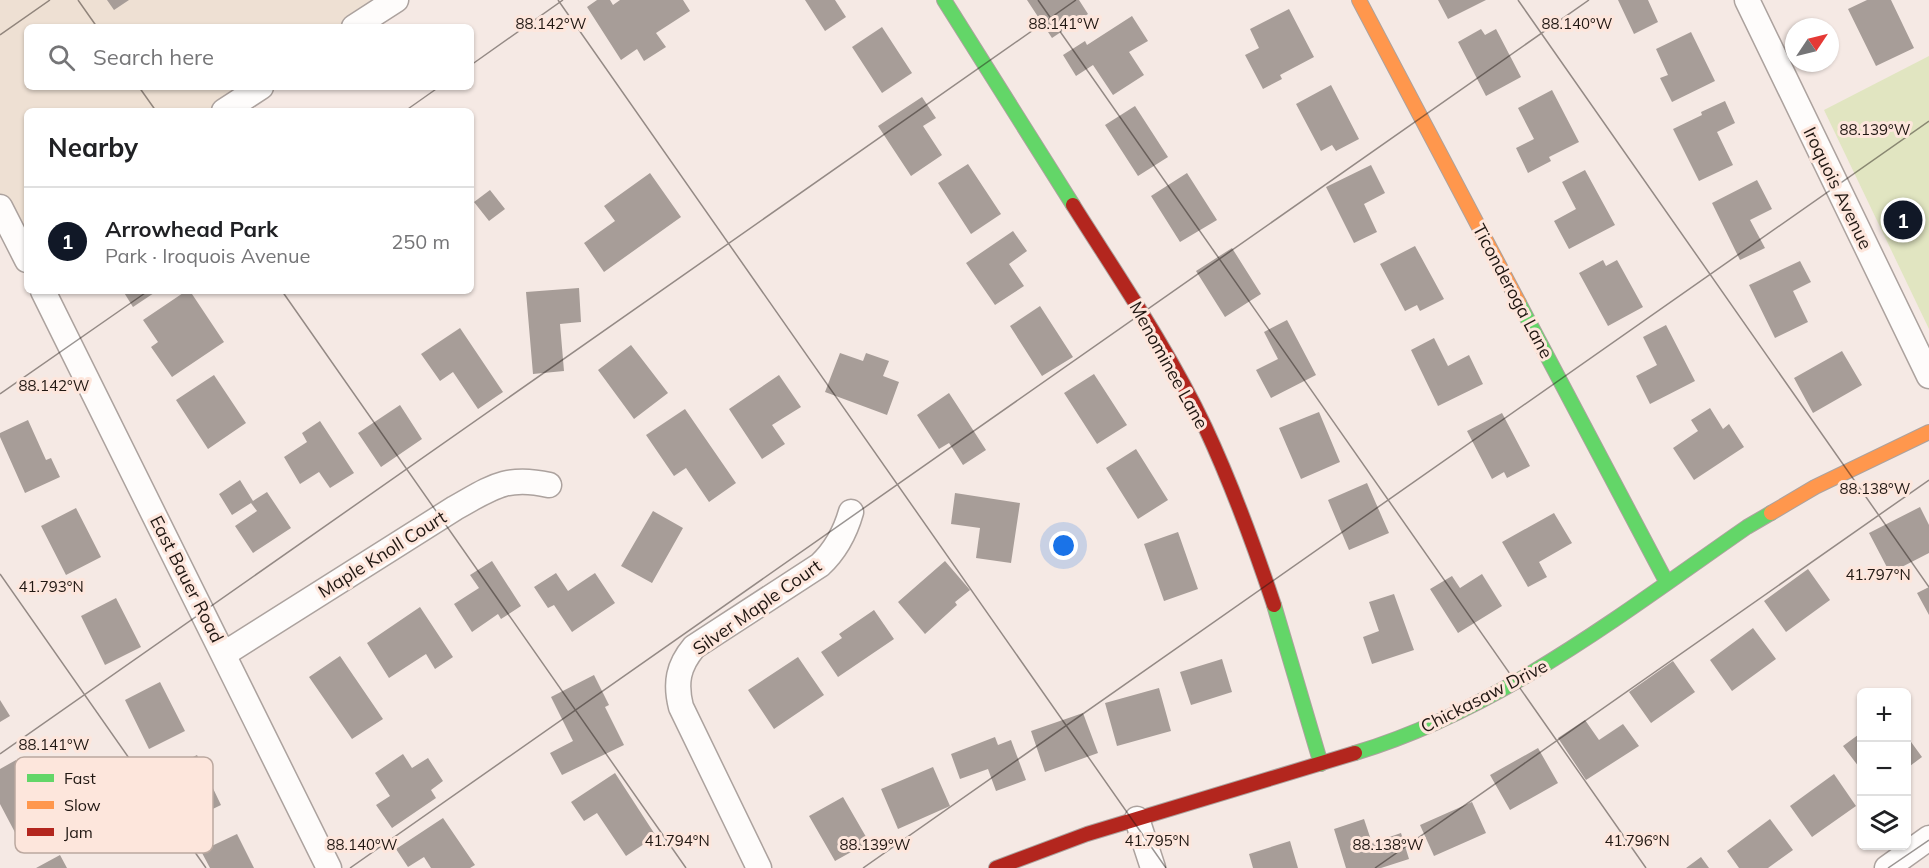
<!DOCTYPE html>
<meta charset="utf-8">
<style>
:root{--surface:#fff;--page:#f6f6f6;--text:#202124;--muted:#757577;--line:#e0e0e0;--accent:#111827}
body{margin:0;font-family:Mulish,sans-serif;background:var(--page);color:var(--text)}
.controls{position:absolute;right:18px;bottom:18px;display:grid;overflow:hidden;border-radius:9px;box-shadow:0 2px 4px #0004}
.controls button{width:54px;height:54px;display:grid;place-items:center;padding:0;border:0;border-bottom:2px solid var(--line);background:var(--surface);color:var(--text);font:30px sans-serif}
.compass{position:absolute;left:1785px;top:18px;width:54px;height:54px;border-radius:50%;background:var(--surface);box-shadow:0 2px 4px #0004;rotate:55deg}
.you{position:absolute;left:1064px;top:546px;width:21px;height:21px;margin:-15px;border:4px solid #fff;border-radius:50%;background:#1a73e8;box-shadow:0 0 0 9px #1a73e833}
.badge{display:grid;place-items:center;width:39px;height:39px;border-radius:50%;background:var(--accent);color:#fff;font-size:20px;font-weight:700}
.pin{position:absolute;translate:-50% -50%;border:3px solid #fff;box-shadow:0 2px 6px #0006}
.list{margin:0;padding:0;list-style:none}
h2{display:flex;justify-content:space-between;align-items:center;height:78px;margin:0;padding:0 24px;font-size:26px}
h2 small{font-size:20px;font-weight:400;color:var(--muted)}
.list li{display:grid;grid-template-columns:39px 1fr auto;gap:18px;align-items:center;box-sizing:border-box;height:108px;padding:0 24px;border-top:2px solid var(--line)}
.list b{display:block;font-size:22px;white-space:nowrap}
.list p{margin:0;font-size:20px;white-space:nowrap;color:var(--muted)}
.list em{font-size:20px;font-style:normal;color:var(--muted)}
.icon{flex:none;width:33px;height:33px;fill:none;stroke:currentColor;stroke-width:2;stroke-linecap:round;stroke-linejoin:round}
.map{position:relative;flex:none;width:1929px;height:868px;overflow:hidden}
.search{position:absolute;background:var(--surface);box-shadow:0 2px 4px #0004;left:24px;top:24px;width:450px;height:66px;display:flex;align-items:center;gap:15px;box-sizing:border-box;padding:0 21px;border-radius:9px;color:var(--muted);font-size:22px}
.panel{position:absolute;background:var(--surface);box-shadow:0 2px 4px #0004;left:24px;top:108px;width:450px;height:186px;border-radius:9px}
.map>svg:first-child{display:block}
.education{fill:#eee0d3}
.green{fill:#e1e5c1}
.building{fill:#a79d98}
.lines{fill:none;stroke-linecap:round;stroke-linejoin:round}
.street-casing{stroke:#aca29e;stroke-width:27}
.fast-casing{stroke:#aca29e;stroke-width:16}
.slow-casing{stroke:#aca29e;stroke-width:16}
.jam-casing{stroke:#aca29e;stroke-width:16}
.street{stroke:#fefcfb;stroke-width:24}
.fast{stroke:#63d668;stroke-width:14}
.slow{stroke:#ff974d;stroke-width:14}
.jam{stroke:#b3261e;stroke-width:14}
.ticks{fill:none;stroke:#201712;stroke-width:1.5;stroke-opacity:0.45}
.labels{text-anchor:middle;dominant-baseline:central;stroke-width:6;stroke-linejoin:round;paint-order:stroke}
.street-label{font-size:18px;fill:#201712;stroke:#fde6dc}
.key{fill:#fde6dc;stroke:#bba89f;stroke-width:1.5}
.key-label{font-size:16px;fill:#201712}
.ticks-label{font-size:15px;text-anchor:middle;fill:#201712;stroke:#fde6dc;stroke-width:6;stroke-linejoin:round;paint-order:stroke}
</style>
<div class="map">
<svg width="1929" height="868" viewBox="0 0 1929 868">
<rect width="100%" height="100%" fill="#f5e9e4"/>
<path class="education" d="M 0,0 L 386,0 L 344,27 L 27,27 L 27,87 L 250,87 L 212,111 L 27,111 L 27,229 L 17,235 L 0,203 Z"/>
<path class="green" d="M 1929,56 L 1929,329 L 1824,110 Z"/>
<path class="building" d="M 107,0 L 129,0 L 114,10 Z
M 597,0 L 610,0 L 613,5 L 620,0 L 683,0 L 690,11 L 656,33 L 666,47 L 644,61 L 637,49 L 621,60 L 587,7 Z
M 805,0 L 835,0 L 846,17 L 825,31 Z
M 1027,0 L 1079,0 L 1088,14 L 1052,38 Z
M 1438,0 L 1486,0 L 1448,19 Z
M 1618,0 L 1648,0 L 1658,22 L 1634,34 Z
M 1867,0 L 1891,0 L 1914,48 L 1876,66 L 1848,9 Z
M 1289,9 L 1314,57 L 1280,75 L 1282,79 L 1263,89 L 1245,55 L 1259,48 L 1250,29 Z
M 1132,16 L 1148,41 L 1129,52 L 1144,75 L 1113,95 L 1093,65 L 1076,76 L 1063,55 L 1085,41 L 1087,45 Z
M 882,27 L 912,73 L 882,93 L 852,47 Z
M 1481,29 L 1485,35 L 1496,29 L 1521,77 L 1486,96 L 1458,42 Z
M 1691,32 L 1715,81 L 1672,102 L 1660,78 L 1668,75 L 1656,49 Z
M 1331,85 L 1359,139 L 1336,151 L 1332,145 L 1321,151 L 1296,104 Z
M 1552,90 L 1579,142 L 1549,157 L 1551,161 L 1528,173 L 1516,148 L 1534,139 L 1518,108 Z
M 922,97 L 936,118 L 923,126 L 942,155 L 911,176 L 878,126 Z
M 1725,101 L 1735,123 L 1717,132 L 1733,165 L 1699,181 L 1673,129 L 1702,115 L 1701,112 Z
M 1135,106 L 1168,157 L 1138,176 L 1105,125 Z
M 968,164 L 1001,214 L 971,234 L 938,183 Z
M 1371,165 L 1385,193 L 1364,204 L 1377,232 L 1354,243 L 1326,187 Z
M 1585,170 L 1615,225 L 1569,249 L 1554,221 L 1576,209 L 1562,182 Z
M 650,173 L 681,217 L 604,272 L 584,243 L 615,221 L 604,206 Z
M 1187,173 L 1217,220 L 1180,242 L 1151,196 Z
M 1757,180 L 1772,209 L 1750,220 L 1765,248 L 1740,260 L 1712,203 Z
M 490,190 L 505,209 L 489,221 L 474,202 Z
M 1013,231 L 1027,251 L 1009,264 L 1024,286 L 995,305 L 966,263 Z
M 1415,246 L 1444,299 L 1420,311 L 1417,305 L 1405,311 L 1380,264 Z
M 1232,248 L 1261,294 L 1225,317 L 1196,271 Z
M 1603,260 L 1606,266 L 1617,260 L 1643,307 L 1608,326 L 1579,273 Z
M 1800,261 L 1811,282 L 1793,291 L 1808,322 L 1775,338 L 1749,285 Z
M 579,288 L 581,322 L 560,324 L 564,371 L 533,374 L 526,292 Z
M 123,291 L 157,291 L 133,307 Z
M 186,291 L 190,291 L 224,342 L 172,377 L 151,347 L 158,342 L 143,320 Z
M 1040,306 L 1073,357 L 1042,376 L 1010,326 Z
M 1287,320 L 1316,375 L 1271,398 L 1256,370 L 1278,359 L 1264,332 Z
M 1666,325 L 1695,381 L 1650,404 L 1636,376 L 1657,365 L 1643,337 Z
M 460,328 L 503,392 L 478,409 L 453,372 L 440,381 L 421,354 Z
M 1434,338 L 1448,366 L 1469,355 L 1483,384 L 1438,406 L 1411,350 Z
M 631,345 L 668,393 L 634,419 L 598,370 Z
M 1842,351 L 1862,385 L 1813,413 L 1794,378 Z
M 840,353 L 863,361 L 866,353 L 889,361 L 883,376 L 899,382 L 887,415 L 825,392 Z
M 1094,374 L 1127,425 L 1097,444 L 1064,393 Z
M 214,375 L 246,423 L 208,449 L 176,400 Z
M 779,375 L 801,407 L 772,425 L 785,444 L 762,459 L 729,409 Z
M 949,393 L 986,450 L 963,465 L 949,443 L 939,449 L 917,415 Z
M 400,405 L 422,439 L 381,467 L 358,433 Z
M 1710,408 L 1723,429 L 1729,424 L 1744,447 L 1694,480 L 1673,448 L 1698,431 L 1691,420 Z
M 685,409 L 736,483 L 709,502 L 686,468 L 674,476 L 646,435 Z
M 1319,412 L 1340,462 L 1301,479 L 1279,428 Z
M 1502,413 L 1530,466 L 1507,478 L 1504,472 L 1492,479 L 1467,431 Z
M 28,420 L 46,460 L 51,458 L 60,477 L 25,493 L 0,437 L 0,433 Z
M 320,421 L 354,473 L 330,488 L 319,472 L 300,484 L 284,457 L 307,442 L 302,433 Z
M 1136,449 L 1168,500 L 1138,519 L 1106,468 Z
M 240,480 L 253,501 L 267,492 L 291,528 L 253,553 L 235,526 L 257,511 L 251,503 L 232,515 L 219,494 Z
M 1367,483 L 1389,533 L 1349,550 L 1328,500 Z
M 955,493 L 1020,503 L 1011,563 L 976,558 L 980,528 L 951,524 Z
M 1920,507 L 1929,525 L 1929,553 L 1890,573 L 1869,533 Z
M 76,508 L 101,557 L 66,575 L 41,526 Z
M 653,511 L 683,528 L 652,583 L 621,566 Z
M 1554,513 L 1572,543 L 1539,562 L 1547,577 L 1528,587 L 1502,542 Z
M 1178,532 L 1198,589 L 1164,601 L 1144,544 Z
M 492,561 L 521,606 L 501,619 L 498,614 L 472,632 L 454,604 L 479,588 L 470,575 Z
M 945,561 L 970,590 L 955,602 L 957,605 L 925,634 L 898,602 Z
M 1808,569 L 1830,600 L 1786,632 L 1764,601 Z
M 556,573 L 568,591 L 595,573 L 615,603 L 572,632 L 554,605 L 548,608 L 534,587 Z
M 1482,574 L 1502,606 L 1458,633 L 1430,589 L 1452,576 L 1460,588 Z
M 1929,587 L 1929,615 L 1917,593 Z
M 1394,594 L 1414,650 L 1372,664 L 1363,637 L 1379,631 L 1369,602 Z
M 116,598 L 141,647 L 105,665 L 81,616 Z
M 420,607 L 453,657 L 435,669 L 426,654 L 389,678 L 367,643 Z
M 874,610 L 894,639 L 838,677 L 821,652 L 842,638 L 839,634 Z
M 1753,628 L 1776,659 L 1732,691 L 1710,660 Z
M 340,656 L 383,719 L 352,739 L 309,677 Z
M 798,657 L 824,695 L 774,729 L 748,690 Z
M 1222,659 L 1232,692 L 1191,705 L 1180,672 Z
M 1673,661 L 1695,692 L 1651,723 L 1629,692 Z
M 594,675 L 609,705 L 605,707 L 624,745 L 562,775 L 550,753 L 573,741 L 551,697 Z
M 160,682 L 185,731 L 149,749 L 125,700 Z
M 1159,688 L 1171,731 L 1117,746 L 1105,703 Z
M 0,700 L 10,716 L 0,722 Z
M 1083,713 L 1098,753 L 1045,772 L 1031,731 Z
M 1585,720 L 1599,740 L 1623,724 L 1639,746 L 1586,780 L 1558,738 Z
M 1862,732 L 1862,771 L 1843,746 Z
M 1906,735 L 1922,757 L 1906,769 Z
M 995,737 L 998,745 L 1011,740 L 1026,780 L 996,791 L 988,769 L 960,779 L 951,754 Z
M 1538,748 L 1558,783 L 1510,810 L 1490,775 Z
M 403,754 L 412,768 L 428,758 L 443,781 L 431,790 L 436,798 L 392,828 L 376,805 L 390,796 L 375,773 Z
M 197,755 L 221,805 L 186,822 L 161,773 Z
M 16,760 L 50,824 L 19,840 L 0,804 L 0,769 Z
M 933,767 L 950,806 L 898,829 L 881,789 Z
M 615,773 L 656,836 L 626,856 L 597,813 L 584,821 L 571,802 Z
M 1834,774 L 1856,806 L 1812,837 L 1790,806 Z
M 843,797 L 869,842 L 835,861 L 809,816 Z
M 1472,802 L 1486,833 L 1434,856 L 1420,825 Z
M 443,818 L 475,865 L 470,868 L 431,868 L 424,857 L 408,867 L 396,849 Z
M 1364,819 L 1372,843 L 1401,833 L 1409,859 L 1381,868 L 1346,868 L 1334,829 Z
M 1770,819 L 1793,850 L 1768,868 L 1739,868 L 1727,851 Z
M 237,834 L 254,868 L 210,868 L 201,851 Z
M 1290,841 L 1298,868 L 1253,868 L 1249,854 Z
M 60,855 L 67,868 L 36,868 Z
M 1701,857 L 1709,868 L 1686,868 Z"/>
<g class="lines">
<defs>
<path id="street" d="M 1747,0 L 1929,376
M 354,27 L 396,0
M 224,111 L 261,87
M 0,207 L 27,260
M 43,291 L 329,868
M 224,654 L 455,508 C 491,488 506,475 549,485
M 1137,819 L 1153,868
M 759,868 L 681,707 C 675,683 678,666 694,647 L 820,565 C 836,550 845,533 851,512
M 1887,868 L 1929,838"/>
<path id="fast" d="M 944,0 L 1073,205
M 1519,303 L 1667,583
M 1274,605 L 1321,764
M 1355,753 C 1501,709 1623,613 1747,527 L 1771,513"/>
<path id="slow" d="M 1359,0 L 1519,303
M 1771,513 L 1815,487 L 1929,432"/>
<path id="jam" d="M 1073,205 C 1119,278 1168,349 1205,427 C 1232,485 1254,545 1274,605
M 996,868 L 1087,834 L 1355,753"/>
</defs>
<use href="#street" class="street-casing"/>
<use href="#fast" class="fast-casing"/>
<use href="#slow" class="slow-casing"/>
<use href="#jam" class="jam-casing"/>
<use href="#street" class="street"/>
<use href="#fast" class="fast"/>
<use href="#slow" class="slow"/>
<use href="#jam" class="jam"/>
</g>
<path class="ticks" d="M 78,0 L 97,27M 558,0 L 1166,868M 1038,0 L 1646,868M 1518,0 L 1929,587M 0,35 L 50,0M 471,65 L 563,0M 139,87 L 156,111M 405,111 L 439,87M 282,291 L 686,868M 0,394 L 148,291M 0,574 L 206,868M 0,754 L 1076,0M 350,868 L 1589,0M 863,868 L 1929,121M 1375,868 L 1929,480M 1888,868 L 1929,840"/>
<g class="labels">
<g class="street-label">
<text transform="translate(1838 188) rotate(64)">Iroquois Avenue</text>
<text transform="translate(1513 291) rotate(62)">Ticonderoga Lane</text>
<text transform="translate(1169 365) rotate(61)">Menominee Lane</text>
<text transform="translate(382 554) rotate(-32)">Maple Knoll Court</text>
<text transform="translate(187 579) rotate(63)">East Bauer Road</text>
<text transform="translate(757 607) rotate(-35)">Silver Maple Court</text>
<text transform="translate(1484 696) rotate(-27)">Chickasaw Drive</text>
</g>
</g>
<rect x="15" y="757" width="198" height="96" rx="9" class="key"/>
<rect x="27" y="774" width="27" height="8" fill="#63d668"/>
<rect x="27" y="801" width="27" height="8" fill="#ff974d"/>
<rect x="27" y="828" width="27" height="8" fill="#b3261e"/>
<g class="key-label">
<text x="64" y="784">Fast</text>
<text x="64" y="811">Slow</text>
<text x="64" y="838">Jam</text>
</g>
<g class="ticks-label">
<text x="551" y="29">88.142°W</text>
<text x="1064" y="29">88.141°W</text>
<text x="1577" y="29">88.140°W</text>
<text x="1875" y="135">88.139°W</text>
<text x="54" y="391">88.142°W</text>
<text x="1875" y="494">88.138°W</text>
<text x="1878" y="580">41.797°N</text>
<text x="51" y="592">41.793°N</text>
<text x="54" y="750">88.141°W</text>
<text x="677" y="846">41.794°N</text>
<text x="1157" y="846">41.795°N</text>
<text x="1637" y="846">41.796°N</text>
<text x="362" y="850">88.140°W</text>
<text x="875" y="850">88.139°W</text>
<text x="1388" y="850">88.138°W</text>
</g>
</svg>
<div class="controls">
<button>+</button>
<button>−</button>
<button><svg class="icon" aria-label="layers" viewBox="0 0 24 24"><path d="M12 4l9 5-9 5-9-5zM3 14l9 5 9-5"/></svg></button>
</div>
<svg class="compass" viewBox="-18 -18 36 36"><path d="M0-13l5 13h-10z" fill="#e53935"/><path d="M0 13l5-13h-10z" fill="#757577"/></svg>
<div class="you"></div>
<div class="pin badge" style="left:1903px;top:220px">1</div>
<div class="search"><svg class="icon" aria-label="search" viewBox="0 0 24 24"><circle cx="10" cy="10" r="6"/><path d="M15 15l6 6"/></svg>Search here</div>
<section class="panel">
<h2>Nearby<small></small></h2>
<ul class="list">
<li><span class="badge">1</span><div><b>Arrowhead Park</b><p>Park · Iroquois Avenue</p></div><em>250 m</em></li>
</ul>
</section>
</div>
